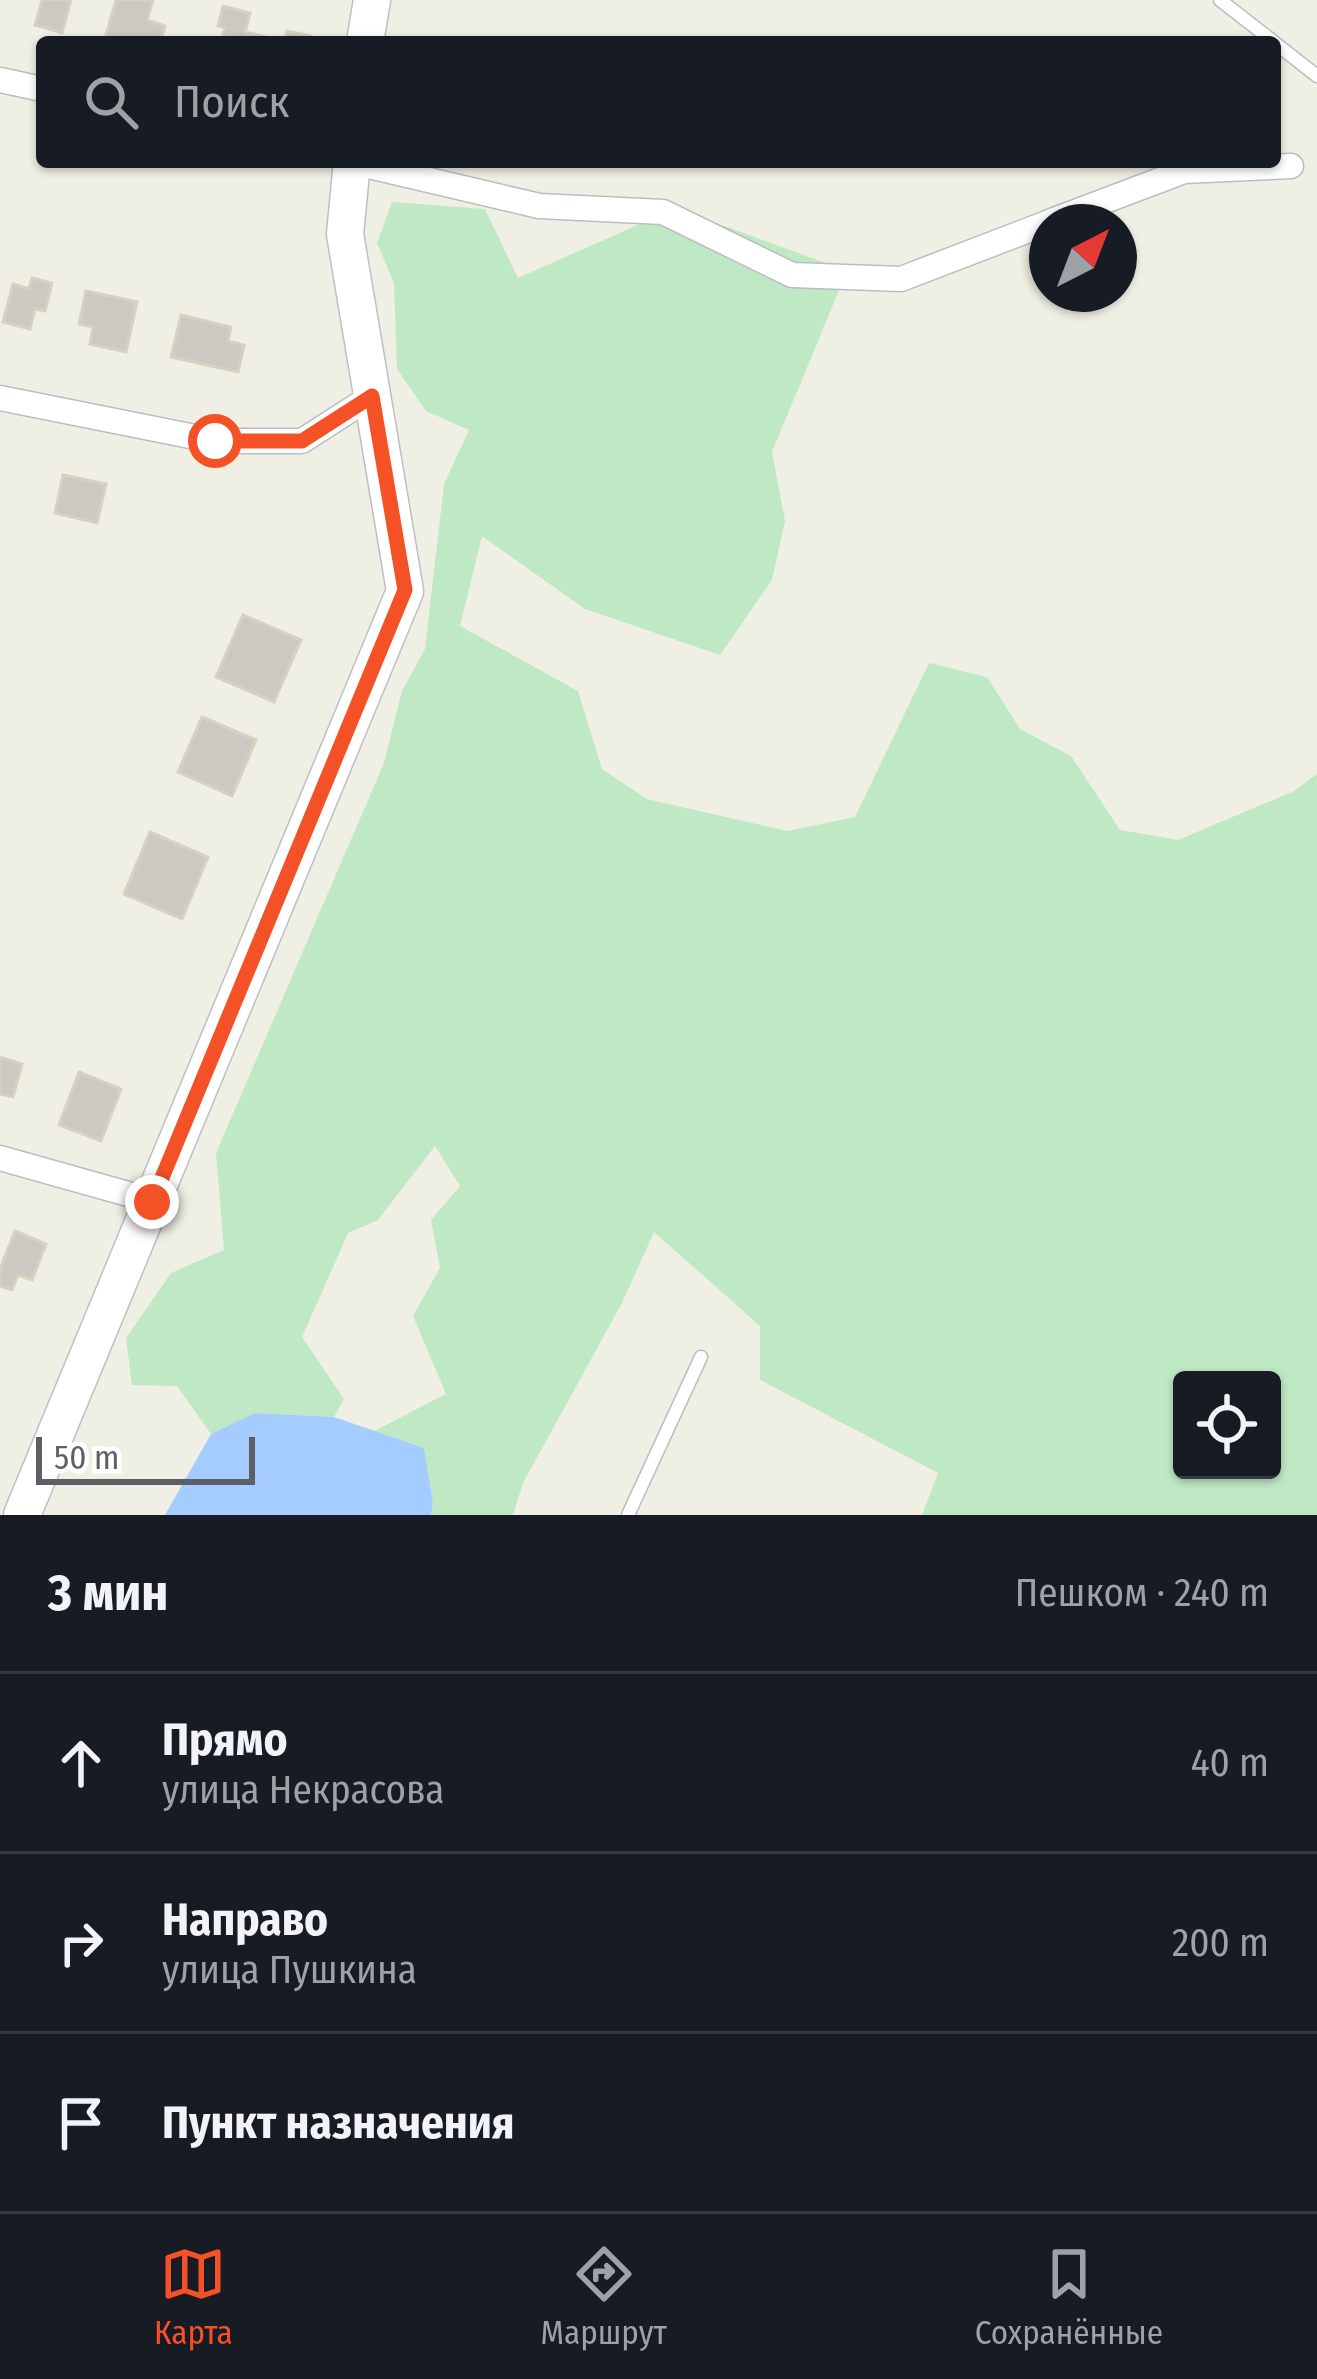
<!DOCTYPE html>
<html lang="ru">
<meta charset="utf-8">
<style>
:root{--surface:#171b24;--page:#242831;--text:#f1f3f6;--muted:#9ea1a6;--line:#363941;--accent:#f45226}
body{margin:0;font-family:"Fira Sans Condensed",sans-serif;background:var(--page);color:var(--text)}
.controls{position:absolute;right:36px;bottom:36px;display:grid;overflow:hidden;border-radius:12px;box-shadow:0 3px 9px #0004}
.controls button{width:108px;height:108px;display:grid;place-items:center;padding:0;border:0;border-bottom:3px solid var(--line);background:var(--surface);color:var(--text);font:60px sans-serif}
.compass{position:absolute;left:1029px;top:204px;width:108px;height:108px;border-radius:50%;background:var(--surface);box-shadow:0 3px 9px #0004;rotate:42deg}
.scale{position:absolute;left:36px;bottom:30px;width:219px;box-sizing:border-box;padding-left:12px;border:6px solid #5c5f66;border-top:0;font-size:33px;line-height:42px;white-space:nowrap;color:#5c5f66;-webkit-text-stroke:9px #fff;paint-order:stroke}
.stop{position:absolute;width:36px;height:36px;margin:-27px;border:9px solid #f45226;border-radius:50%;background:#fff}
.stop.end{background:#f45226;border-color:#fff;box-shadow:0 3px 12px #0008}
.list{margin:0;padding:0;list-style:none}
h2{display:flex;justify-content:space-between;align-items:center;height:156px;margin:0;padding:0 48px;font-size:51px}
h2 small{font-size:39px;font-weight:400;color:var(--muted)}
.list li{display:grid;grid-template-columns:78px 1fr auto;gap:36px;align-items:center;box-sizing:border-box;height:180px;padding:0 48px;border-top:3px solid var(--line)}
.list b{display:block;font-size:45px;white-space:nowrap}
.list p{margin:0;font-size:39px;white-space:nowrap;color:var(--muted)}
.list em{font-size:39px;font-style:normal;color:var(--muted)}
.icon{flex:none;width:66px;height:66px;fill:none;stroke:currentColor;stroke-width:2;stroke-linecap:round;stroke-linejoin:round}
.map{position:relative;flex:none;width:1317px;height:1515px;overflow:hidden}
.search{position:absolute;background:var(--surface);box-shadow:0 3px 9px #0004;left:36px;right:36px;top:36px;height:132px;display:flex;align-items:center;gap:30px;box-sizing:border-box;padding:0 42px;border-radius:12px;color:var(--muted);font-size:45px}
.sheet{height:696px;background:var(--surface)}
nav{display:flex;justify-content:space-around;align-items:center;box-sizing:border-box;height:168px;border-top:3px solid var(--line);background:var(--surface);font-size:33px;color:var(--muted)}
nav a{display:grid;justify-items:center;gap:6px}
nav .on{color:var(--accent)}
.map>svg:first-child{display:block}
.green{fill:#bfe9c5;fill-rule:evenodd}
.water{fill:#a5ccff}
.building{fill:#cbc9c1;stroke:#d5d2c2;stroke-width:3}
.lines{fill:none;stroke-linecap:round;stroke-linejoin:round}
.lane-casing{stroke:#bcbdc4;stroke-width:15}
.street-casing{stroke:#bcbdc4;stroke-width:27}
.secondary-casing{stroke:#bdbfc6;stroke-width:39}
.lane{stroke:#fff;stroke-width:12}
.street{stroke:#fff;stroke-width:24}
.secondary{stroke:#fff;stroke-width:36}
.route{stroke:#f45226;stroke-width:15}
</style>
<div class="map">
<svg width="1317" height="1515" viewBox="0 0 1317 1515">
<rect width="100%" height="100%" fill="#f0efe4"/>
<path class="green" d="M 392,202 L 485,209 L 518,278 L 640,224 L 725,226 L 847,271 L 772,452 L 785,521 L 772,580 L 720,655 L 585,609 L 482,536 L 460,626 L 578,691 L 602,769 L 647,799 L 787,831 L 855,817 L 929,663 L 987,677 L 1020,729 L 1071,756 L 1120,830 L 1178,840 L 1294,791 L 1317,774 L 1317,1515 L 922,1515 L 938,1473 L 760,1380 L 760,1326 L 654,1232 L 622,1303 L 523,1483 L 513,1515 L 431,1515 L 433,1502 L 424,1448 L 374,1431 L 446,1394 L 413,1316 L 440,1268 L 431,1220 L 460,1186 L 435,1146 L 378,1220 L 348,1233 L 302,1337 L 344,1399 L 334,1417 L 256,1413 L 211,1434 L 177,1386 L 132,1385 L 126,1338 L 171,1273 L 224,1250 L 216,1153 L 384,763 L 402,691 L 425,649 L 444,484 L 469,430 L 426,411 L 397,369 L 394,283 L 377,243 ZM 1182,1380 L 1272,1380 L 1272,1470 L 1182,1470 Z"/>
<path class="water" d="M 255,1413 L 334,1417 L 424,1448 L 433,1502 L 431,1515 L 165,1515 L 211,1434 Z"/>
<path class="building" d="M 42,0 L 71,0 L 62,33 L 35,25 Z
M 116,0 L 153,0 L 147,20 L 165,26 L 160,42 L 115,42 L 105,39 Z
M 223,6 L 250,13 L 245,32 L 274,39 L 274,42 L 221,42 L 225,28 L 218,26 Z
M 287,31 L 311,36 L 309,42 L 285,42 Z
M 32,278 L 52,283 L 45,311 L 35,309 L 30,329 L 3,322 L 13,284 L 29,289 Z
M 86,291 L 137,302 L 126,352 L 90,344 L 93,327 L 79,324 Z
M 181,315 L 231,327 L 228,341 L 244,345 L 238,372 L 171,357 Z
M 63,475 L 106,484 L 97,523 L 55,513 Z
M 243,615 L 301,640 L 274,702 L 216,677 Z
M 202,717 L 256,740 L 232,796 L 178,772 Z
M 150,832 L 208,857 L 182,919 L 124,894 Z
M 0,1057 L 22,1064 L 13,1097 L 0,1094 Z
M 79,1072 L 121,1089 L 101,1141 L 59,1125 Z
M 15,1231 L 46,1244 L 32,1280 L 18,1275 L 12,1290 L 0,1286 L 0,1269 Z"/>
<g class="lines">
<defs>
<path id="lane" d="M 1220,0 L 1274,42
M 1275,43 L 1317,76
M 628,1515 L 701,1357"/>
<path id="street" d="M 0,80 L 42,89
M 352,162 L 539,206 L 663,212 L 792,275 L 901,279 L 1047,223
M 1049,222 L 1184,171 L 1291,166
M 0,398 L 215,441 L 302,441 L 372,396
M 0,1158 L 153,1201"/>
<path id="secondary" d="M 365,42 L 372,0
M 22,1515 L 405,591 L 345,234 L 352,162"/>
</defs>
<use href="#lane" class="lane-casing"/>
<use href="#street" class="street-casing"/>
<use href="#secondary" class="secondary-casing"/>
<use href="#lane" class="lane"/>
<use href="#street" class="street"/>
<use href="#secondary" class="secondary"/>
</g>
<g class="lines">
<path class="route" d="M 152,1202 L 405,590 L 372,396 L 302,441 L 215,441"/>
</g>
</svg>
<div class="controls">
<button><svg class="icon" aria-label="locate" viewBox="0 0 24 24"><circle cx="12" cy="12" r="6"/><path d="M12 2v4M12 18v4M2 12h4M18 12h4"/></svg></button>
</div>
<svg class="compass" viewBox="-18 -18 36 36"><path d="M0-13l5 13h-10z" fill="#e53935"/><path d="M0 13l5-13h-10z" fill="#9ea1a6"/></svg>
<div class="scale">50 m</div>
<div class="stop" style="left:215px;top:441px"></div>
<div class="stop end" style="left:152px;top:1202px"></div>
<div class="search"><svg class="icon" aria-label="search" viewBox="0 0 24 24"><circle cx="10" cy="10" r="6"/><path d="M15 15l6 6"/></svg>Поиск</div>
</div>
<section class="sheet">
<h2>3 мин<small>Пешком · 240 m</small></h2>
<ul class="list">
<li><svg class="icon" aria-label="ahead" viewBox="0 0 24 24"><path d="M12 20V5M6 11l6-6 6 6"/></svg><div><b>Прямо</b><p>улица Некрасова</p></div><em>40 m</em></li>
<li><svg class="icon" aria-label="right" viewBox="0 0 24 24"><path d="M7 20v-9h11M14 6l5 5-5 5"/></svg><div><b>Направо</b><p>улица Пушкина</p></div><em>200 m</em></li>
<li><svg class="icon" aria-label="arrive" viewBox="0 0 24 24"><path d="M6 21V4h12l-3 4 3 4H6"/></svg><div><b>Пункт назначения</b></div></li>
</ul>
</section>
<nav>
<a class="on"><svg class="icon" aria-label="map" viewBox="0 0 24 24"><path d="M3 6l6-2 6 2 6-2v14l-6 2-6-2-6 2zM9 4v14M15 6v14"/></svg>Карта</a>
<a><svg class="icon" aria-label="directions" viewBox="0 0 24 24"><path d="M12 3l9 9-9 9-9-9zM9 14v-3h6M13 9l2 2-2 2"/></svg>Маршрут</a>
<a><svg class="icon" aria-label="saved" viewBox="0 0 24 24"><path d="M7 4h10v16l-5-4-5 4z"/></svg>Сохранённые</a>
</nav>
